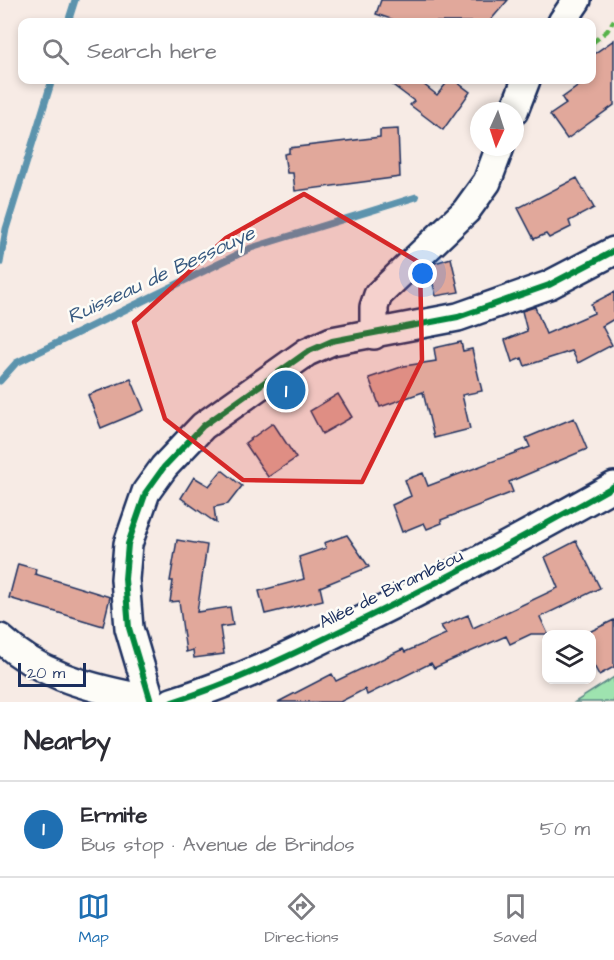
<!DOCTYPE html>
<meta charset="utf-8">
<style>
:root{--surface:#fff;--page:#f2f2f3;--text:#2b2b33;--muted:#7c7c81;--line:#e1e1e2;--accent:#1f6fb2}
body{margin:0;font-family:"Architects Daughter",sans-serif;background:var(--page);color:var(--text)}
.controls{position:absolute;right:18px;bottom:18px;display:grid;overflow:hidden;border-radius:12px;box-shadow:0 3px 9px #0003}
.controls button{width:54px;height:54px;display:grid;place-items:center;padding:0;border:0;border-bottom:2px solid var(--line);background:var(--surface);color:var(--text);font:30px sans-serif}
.compass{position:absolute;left:470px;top:102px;width:54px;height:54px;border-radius:50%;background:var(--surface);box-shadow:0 3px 9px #0003;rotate:183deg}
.scale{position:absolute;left:18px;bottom:15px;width:68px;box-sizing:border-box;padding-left:6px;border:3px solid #1b2f5e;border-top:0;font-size:16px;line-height:21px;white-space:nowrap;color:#1b2f5e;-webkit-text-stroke:4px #fdfcf7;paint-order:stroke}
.you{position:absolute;left:423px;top:274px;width:21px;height:21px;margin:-15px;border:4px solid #fff;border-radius:50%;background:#1a73e8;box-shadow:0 0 0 9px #1a73e833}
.badge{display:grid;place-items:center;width:39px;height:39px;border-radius:50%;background:var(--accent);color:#fff;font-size:20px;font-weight:700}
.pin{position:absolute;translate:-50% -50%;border:3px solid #fff;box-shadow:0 2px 6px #0006}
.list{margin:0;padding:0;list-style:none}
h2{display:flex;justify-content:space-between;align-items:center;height:78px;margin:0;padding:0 24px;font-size:26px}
h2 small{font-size:20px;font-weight:400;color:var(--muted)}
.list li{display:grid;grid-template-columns:39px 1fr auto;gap:18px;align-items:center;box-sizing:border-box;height:96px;padding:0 24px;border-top:2px solid var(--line)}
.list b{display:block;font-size:22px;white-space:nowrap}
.list p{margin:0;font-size:20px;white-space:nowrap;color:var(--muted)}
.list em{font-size:20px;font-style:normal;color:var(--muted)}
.icon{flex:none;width:33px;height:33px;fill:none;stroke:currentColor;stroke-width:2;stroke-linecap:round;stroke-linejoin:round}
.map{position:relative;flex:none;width:614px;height:702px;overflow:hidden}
.search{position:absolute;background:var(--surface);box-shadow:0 3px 9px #0003;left:18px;right:18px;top:18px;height:66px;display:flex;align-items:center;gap:15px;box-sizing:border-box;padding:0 21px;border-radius:12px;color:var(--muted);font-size:22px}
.sheet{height:174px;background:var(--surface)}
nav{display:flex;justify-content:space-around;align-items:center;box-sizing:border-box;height:84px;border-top:2px solid var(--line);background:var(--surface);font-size:16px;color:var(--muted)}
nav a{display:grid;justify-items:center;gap:3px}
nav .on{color:var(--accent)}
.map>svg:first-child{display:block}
.green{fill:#9ee3af;stroke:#5c8986;stroke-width:1.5}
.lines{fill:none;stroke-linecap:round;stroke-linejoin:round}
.stream{stroke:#5b93ad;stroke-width:7}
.building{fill:#e1a89b;stroke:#1b2f5e;stroke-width:1.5}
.minor-casing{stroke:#1b2f5e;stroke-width:32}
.minor{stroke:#fdfcf7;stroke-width:27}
.quiet{stroke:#55b248;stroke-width:4.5;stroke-dasharray:9 4.5;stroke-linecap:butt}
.cycleway-casing{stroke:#fdfcf7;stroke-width:10}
.cycleway{stroke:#00873e;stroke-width:6}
.marked{fill:#d62828;fill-opacity:0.2;stroke:#d62828;stroke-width:4.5;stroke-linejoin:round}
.labels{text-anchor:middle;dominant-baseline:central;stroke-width:5;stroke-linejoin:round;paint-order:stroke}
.street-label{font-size:18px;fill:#1b2f5e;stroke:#fdfcf7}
.water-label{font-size:20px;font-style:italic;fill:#36587f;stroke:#fdfcf7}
</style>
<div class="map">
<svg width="614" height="702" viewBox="0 0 614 702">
<rect width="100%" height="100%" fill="#f7ebe5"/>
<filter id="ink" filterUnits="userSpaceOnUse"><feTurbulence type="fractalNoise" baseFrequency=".0167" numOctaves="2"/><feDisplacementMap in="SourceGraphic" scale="12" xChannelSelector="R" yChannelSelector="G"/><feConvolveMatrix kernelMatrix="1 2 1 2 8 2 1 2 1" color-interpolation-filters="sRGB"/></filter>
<g filter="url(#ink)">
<path class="green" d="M 614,677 L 614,702 L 575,702 Z"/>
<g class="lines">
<path class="stream" d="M 68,22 L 75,0
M 0,263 L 6,229 L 52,80
M 0,381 L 16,363 L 251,248 L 416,197"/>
</g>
<path class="building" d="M 381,0 L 508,0 L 489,22 L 400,22 L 376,14 Z
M 614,40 L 614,105 L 567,139 L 550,115 L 566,104 L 562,98 L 587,80 L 591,80 L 591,56 Z
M 386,80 L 418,80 L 437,95 L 449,80 L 454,80 L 470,92 L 443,130 L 410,105 L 414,101 Z
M 398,129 L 400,177 L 295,191 L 293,173 L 287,173 L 284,154 L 289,153 L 289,148 L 380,137 L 380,130 Z
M 577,178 L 594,208 L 569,221 L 571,227 L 549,238 L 546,234 L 534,239 L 518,208 Z
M 451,258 L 459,292 L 436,296 L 429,268 L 435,263 Z
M 614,292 L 614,319 L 602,326 L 612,345 L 578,363 L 572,351 L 525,366 L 522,358 L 512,362 L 505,340 L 527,331 L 522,311 L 535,307 L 546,334 L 594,313 L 591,304 Z
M 461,342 L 463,351 L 472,349 L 482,391 L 462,395 L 470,429 L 434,438 L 423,392 L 380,407 L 369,378 L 404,366 L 436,361 L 434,348 Z
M 131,379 L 144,410 L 101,428 L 88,395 Z
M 338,394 L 352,417 L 322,434 L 310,411 Z
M 574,418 L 587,449 L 509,482 L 513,492 L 441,520 L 442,523 L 427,529 L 424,523 L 402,532 L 392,505 L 411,496 L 405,480 L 423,473 L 428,486 L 530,447 L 526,438 Z
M 273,423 L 296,458 L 268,477 L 245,443 Z
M 222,470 L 242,486 L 228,504 L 214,507 L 216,523 L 181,498 L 194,477 L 209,486 Z
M 347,535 L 369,567 L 320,587 L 323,600 L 265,614 L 259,591 L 304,579 L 299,557 L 326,548 L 324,543 Z
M 177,540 L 207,545 L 197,612 L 230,607 L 233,625 L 220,627 L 224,654 L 194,658 L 193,650 L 186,652 L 179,601 L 170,602 L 173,581 L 170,581 Z
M 576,541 L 600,588 L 540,617 L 548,634 L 531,634 L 510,644 L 506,636 L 434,668 L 431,663 L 367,695 L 365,689 L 340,702 L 278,702 L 332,674 L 336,681 L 403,649 L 405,652 L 446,634 L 441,626 L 468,615 L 473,628 L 558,588 L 545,557 Z
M 18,564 L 36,569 L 35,574 L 110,597 L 103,626 L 9,598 Z
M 614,620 L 614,667 L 599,675 L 591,660 L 591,631 Z"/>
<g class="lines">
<defs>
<path id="minor" d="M 562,22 L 577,0
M 514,111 L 526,80
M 374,335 L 374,307 L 378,295 L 466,211 L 487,182 L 500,147
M 0,638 C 37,673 83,686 132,696 L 142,702
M 151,702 L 129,628 L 125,579 L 128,544 L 146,492 L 164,467 L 203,426 L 307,352 L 332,341 L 458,317 L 549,285 L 614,251
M 172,702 C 236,682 296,653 356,623 C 444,580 529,534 614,486"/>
</defs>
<use href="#minor" class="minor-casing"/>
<use href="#minor" class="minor"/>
<path class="quiet" d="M 592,43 L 607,31 L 614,20
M 535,80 L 545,80"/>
<defs>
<path id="cycleway" d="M 151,702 L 129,628 L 125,579 L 128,544 L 146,492 L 164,467 L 203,426 L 307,352 L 332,341 L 458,317 L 549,285 L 614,251
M 172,702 C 236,682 296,653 356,623 C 444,580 529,534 614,486"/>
</defs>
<use href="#cycleway" class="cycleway-casing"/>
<use href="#cycleway" class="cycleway"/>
</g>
</g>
<path class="marked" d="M 304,194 L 420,263 L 422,360 L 362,482 L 243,480 L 165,419 L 134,322 L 226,238 Z"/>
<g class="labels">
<g class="street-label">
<text transform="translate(391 589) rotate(-26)">Allée de Birambéou</text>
</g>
<g class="water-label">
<text transform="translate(161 275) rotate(-25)">Ruisseau de Bessouye</text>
</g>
</g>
</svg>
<div class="controls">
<button><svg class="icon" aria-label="layers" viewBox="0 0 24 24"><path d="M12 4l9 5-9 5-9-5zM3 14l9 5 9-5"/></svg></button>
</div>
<svg class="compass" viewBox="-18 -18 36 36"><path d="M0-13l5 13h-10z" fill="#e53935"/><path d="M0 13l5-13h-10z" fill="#7c7c81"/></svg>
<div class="scale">20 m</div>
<div class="you"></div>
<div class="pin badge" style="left:286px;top:390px">1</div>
<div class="search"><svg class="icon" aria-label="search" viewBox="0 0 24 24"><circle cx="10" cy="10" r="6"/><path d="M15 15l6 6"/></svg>Search here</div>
</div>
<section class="sheet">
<h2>Nearby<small></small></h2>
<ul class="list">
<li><span class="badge">1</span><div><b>Ermite</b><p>Bus stop · Avenue de Brindos</p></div><em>50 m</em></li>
</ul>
</section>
<nav>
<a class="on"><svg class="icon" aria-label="map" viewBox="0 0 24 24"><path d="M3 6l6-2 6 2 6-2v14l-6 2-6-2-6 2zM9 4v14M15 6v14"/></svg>Map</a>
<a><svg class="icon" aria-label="directions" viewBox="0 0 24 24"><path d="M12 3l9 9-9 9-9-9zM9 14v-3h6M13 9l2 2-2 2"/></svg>Directions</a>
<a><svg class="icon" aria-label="saved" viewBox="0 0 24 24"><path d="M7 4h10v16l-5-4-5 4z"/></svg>Saved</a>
</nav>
